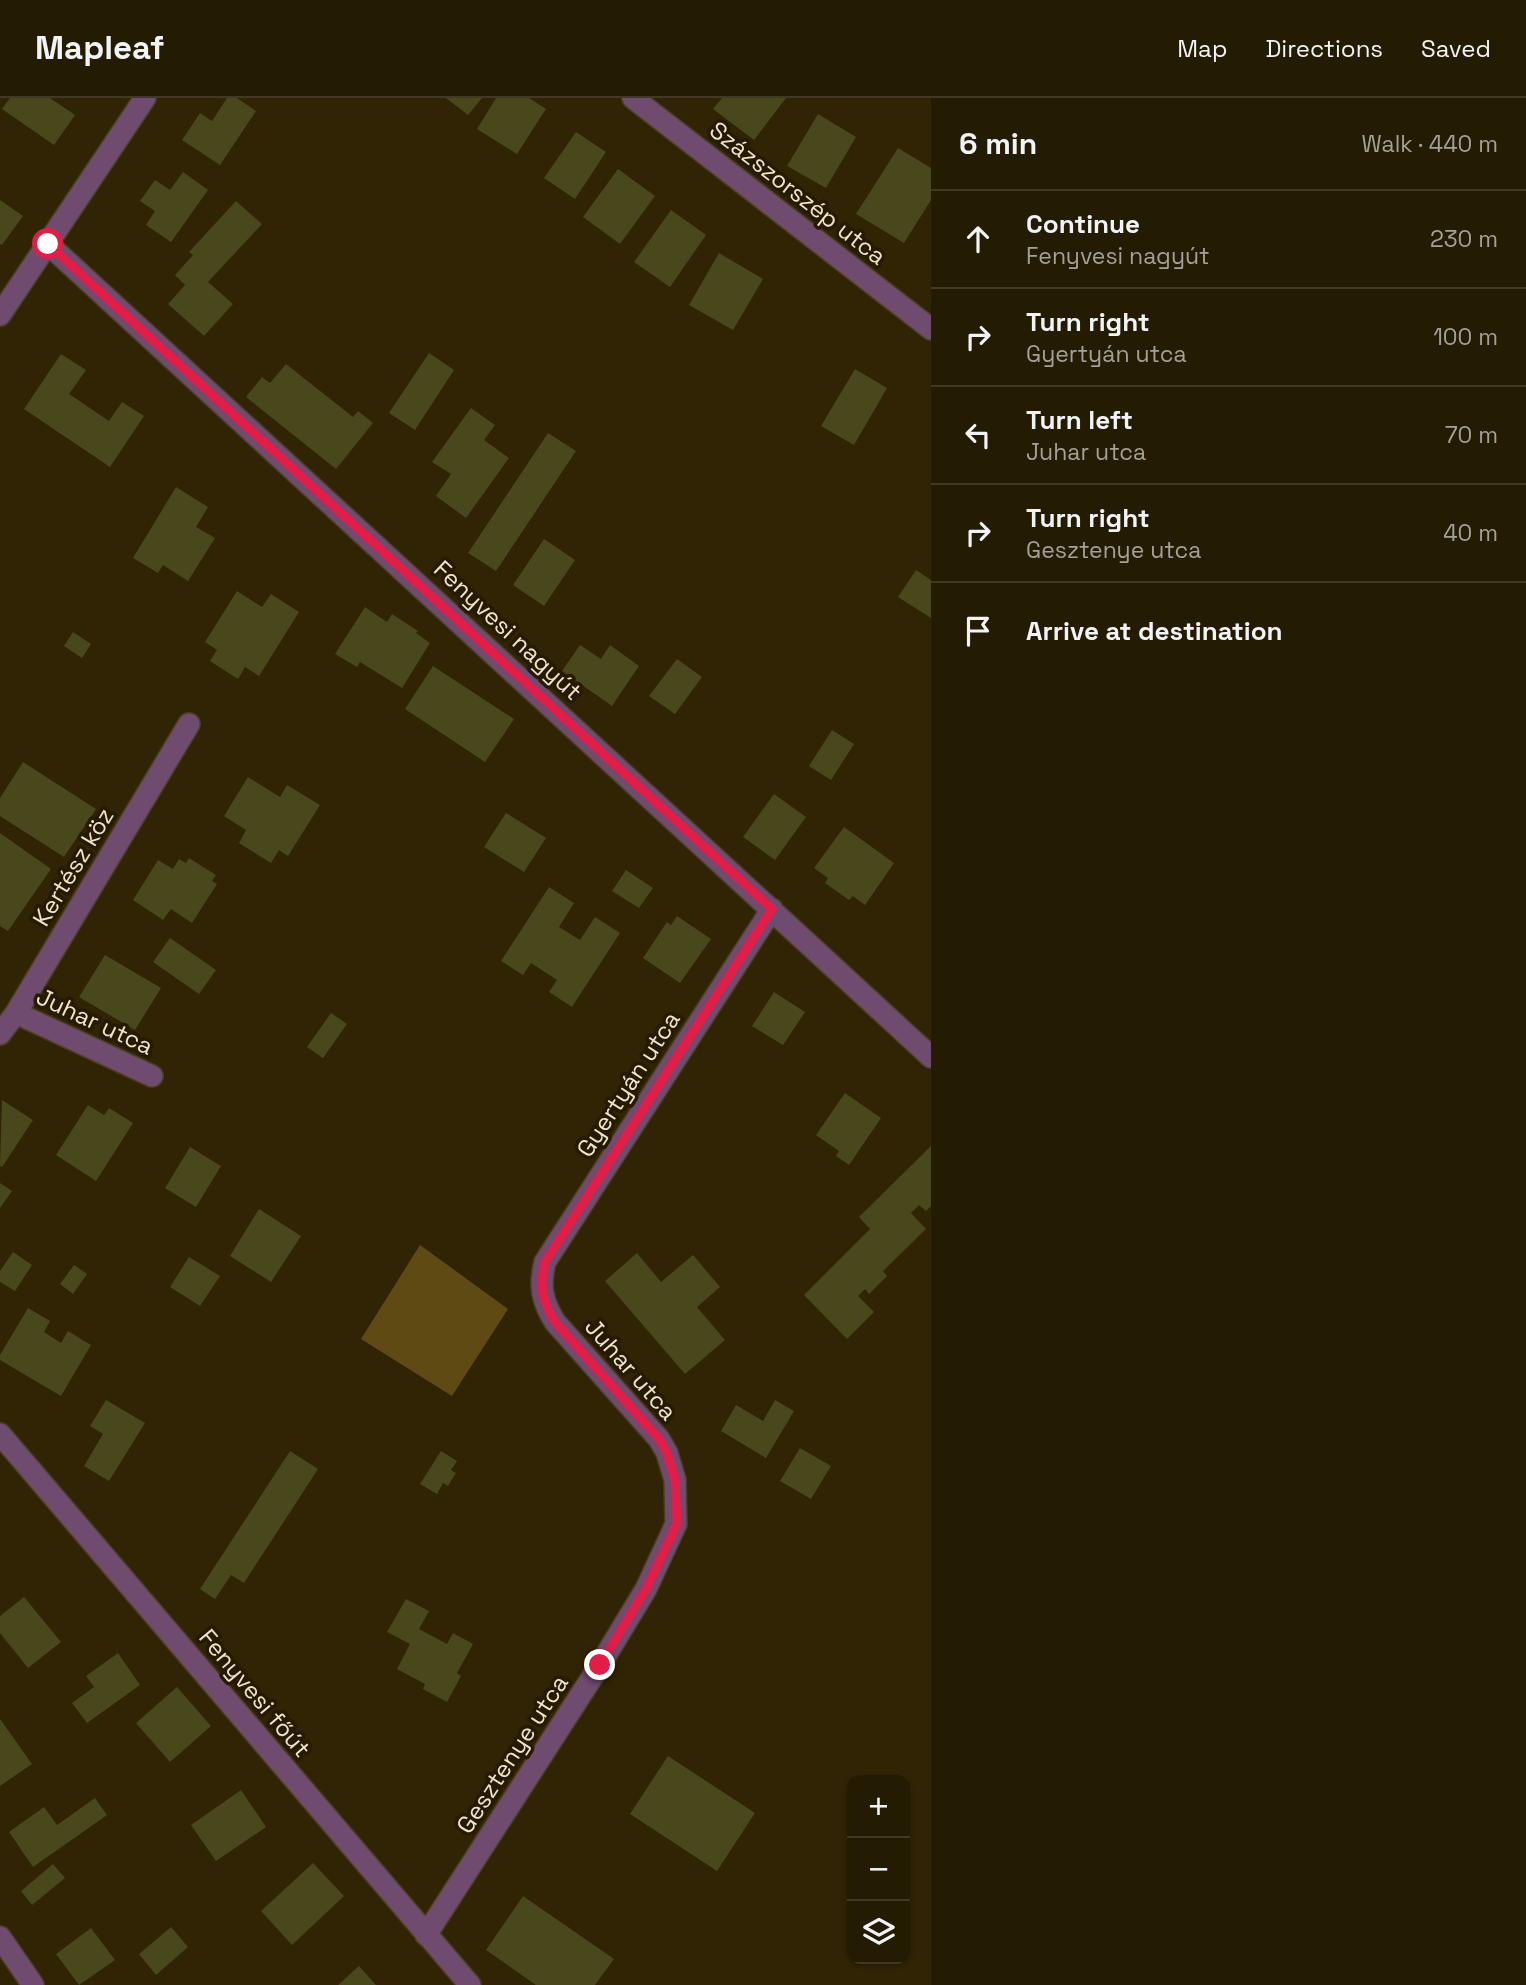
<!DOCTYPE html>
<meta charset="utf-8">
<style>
:root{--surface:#241b03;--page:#2c240d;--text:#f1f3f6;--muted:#a3a19a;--line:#413925}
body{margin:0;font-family:"Space Grotesk",sans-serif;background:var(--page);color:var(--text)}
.controls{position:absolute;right:21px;bottom:21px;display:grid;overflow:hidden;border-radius:14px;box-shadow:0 2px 5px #0004}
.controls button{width:63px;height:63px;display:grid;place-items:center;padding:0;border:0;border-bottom:2px solid var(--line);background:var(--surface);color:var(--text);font:35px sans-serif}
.stop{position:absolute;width:21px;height:21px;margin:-16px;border:5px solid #e11d48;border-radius:50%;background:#fff}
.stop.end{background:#e11d48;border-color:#fff;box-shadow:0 2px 7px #0008}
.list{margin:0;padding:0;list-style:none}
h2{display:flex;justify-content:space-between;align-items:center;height:91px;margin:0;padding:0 28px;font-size:30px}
h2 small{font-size:23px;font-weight:400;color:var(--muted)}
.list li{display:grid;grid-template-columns:46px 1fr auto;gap:21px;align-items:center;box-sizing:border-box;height:98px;padding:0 28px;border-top:2px solid var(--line)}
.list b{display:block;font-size:26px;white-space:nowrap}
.list p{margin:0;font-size:23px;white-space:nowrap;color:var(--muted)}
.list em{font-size:23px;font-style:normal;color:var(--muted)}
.icon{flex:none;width:38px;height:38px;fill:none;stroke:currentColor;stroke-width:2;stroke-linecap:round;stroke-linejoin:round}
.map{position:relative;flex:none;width:931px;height:1887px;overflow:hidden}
header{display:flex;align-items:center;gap:42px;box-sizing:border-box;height:98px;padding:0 35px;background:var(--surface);border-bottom:2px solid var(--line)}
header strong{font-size:33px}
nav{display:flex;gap:38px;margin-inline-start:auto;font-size:24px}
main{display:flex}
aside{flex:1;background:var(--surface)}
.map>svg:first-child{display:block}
.green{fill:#5f4a13}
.building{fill:#49471c}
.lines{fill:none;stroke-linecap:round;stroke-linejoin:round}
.minor-casing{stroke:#4b3f20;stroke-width:24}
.minor{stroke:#704b70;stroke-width:21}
.route{stroke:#e11d48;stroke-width:9}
.labels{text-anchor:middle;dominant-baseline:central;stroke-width:7;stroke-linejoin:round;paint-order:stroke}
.street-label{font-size:24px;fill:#eee4ce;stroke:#261a00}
</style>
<header>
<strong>Mapleaf</strong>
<nav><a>Map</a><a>Directions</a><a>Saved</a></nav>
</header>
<main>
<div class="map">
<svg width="931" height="1887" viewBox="0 0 931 1887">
<rect width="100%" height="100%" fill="#302404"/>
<path class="green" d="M 420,1147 L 508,1211 L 452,1298 L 361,1241 Z"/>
<path class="building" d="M 10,0 L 50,0 L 75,17 L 54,47 L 2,11 Z
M 227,0 L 237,0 L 256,13 L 220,67 L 182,42 L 200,15 L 212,23 Z
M 446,0 L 482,0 L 468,17 Z
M 496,0 L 529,0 L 546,11 L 517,56 L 477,31 Z
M 722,0 L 786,0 L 754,42 L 713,11 Z
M 818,16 L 856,39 L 826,90 L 787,68 Z
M 576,34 L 606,54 L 575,101 L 544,80 Z
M 898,50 L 931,70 L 931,102 L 904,145 L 856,116 Z
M 618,71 L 655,98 L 620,146 L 583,119 Z
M 183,74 L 208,92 L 171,144 L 146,127 L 155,113 L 140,103 L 155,82 L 170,92 Z
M 0,102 L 23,118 L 2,147 L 0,146 Z
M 236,103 L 262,126 L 208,184 L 233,206 L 204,238 L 168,206 L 185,187 L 175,177 L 193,157 L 189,154 Z
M 671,112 L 706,137 L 670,189 L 634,164 Z
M 719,155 L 763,181 L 733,232 L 689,207 Z
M 429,255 L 454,272 L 415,332 L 389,315 Z
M 61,256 L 86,272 L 69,296 L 109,323 L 122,304 L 144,318 L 110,369 L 24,311 Z
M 286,266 L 353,319 L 358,313 L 373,325 L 336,371 L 246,299 L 262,279 L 270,285 Z
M 855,271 L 887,290 L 854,347 L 821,328 Z
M 471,310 L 495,327 L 484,342 L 509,360 L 466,420 L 436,398 L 451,376 L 432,364 Z
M 548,335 L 576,353 L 496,473 L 468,455 Z
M 176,389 L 208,409 L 196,429 L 215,440 L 188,483 L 163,467 L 158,475 L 133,460 Z
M 544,441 L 575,462 L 544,508 L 513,487 Z
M 916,472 L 931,482 L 931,520 L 898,499 Z
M 237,493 L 262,509 L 271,496 L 299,514 L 259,578 L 245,569 L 238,581 L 210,563 L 217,552 L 205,544 Z
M 365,509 L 387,524 L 392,516 L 418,533 L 416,535 L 430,545 L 402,590 L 360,564 L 357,569 L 335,556 Z
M 73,534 L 91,546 L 82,560 L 64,548 Z
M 580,547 L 601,561 L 610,547 L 639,568 L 612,608 L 562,573 Z
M 677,561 L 702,579 L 675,616 L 649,598 Z
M 433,568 L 514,621 L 485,664 L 405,611 Z
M 832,632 L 854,646 L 831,682 L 809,668 Z
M 23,664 L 96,711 L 64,759 L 0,718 L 0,700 Z
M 248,679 L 280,699 L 287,687 L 320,707 L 288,758 L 279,752 L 271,765 L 239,745 L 246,732 L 224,718 Z
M 774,696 L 806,719 L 775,762 L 743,739 Z
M 506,715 L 546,740 L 524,774 L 484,749 Z
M 844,729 L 894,765 L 865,807 L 853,798 L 849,802 L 825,785 L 828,780 L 814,770 Z
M 0,735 L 51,771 L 8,833 L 0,828 Z
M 189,760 L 216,777 L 212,783 L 217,786 L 192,825 L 171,811 L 163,822 L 133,802 L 158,762 L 173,771 L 179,761 L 186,765 Z
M 626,772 L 653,790 L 639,810 L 612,793 Z
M 549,789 L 574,805 L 559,829 L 580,842 L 595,819 L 620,835 L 572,909 L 549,894 L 557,882 L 531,865 L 523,877 L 501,863 Z
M 677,818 L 711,841 L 680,885 L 643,860 L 667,824 L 671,827 Z
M 170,840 L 216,872 L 199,896 L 153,864 Z
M 105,857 L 161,890 L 135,932 L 79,899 Z
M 774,894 L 805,914 L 783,947 L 752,928 Z
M 331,915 L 347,926 L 323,960 L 307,949 Z
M 845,995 L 881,1020 L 849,1067 L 836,1058 L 839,1053 L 816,1037 Z
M 2,1002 L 33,1022 L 2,1069 L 0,1068 Z
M 88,1007 L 104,1017 L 109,1010 L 133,1025 L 96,1083 L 56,1057 Z
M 931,1048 L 931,1108 L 926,1113 L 919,1107 L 911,1115 L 926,1131 L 883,1173 L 887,1178 L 869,1196 L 865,1191 L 858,1198 L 874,1214 L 847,1241 L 804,1197 L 870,1131 L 859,1119 Z
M 190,1049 L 221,1068 L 196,1109 L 165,1090 Z
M 0,1085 L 12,1093 L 0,1110 Z
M 259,1111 L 301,1138 L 271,1184 L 230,1158 Z
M 13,1154 L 32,1167 L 15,1193 L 0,1184 L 0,1173 Z
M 637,1155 L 661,1184 L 693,1157 L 720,1189 L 697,1209 L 725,1242 L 685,1276 L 605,1183 Z
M 189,1159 L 220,1178 L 200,1208 L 170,1189 Z
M 74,1167 L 87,1176 L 73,1196 L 60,1186 Z
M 28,1210 L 50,1223 L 44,1234 L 61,1245 L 68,1233 L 91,1247 L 61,1298 L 0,1262 L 0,1257 Z
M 106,1302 L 145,1325 L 109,1383 L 84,1368 L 103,1336 L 90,1328 Z
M 775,1302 L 794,1313 L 766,1360 L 721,1333 L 736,1307 L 763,1323 Z
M 800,1350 L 831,1368 L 811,1401 L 780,1383 Z
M 290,1353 L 318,1371 L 244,1485 L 231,1477 L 215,1501 L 200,1491 Z
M 441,1353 L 457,1363 L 451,1372 L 456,1375 L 448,1388 L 443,1385 L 437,1396 L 420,1386 Z
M 24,1499 L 61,1544 L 28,1570 L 0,1535 L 0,1518 Z
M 406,1501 L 429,1513 L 419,1531 L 447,1546 L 453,1535 L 473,1546 L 457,1575 L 461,1578 L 447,1604 L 423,1591 L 425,1586 L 397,1571 L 410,1546 L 387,1534 Z
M 118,1555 L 140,1587 L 87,1625 L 72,1605 L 94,1589 L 86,1578 Z
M 177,1589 L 211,1628 L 170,1664 L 136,1625 Z
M 0,1621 L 32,1666 L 0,1688 Z
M 668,1658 L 755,1715 L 717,1773 L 630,1716 Z
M 241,1692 L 266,1729 L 216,1763 L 191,1727 Z
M 95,1700 L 107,1717 L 33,1769 L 9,1734 L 44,1709 L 57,1727 Z
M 313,1765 L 344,1798 L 292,1847 L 261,1813 Z
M 53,1766 L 65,1780 L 32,1807 L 21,1793 Z
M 523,1798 L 614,1861 L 595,1887 L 536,1887 L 486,1852 Z
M 171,1829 L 188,1849 L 156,1877 L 139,1856 Z
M 91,1830 L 115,1862 L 79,1887 L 56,1856 Z
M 359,1868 L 376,1887 L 338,1887 Z"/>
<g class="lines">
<defs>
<path id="minor" d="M 633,0 L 931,231
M 48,146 L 931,959
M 0,217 L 145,0
M 16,915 L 152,978
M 0,936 L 16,915 L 189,626
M 0,1336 L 470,1887
M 426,1837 L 600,1567 L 646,1491 L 676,1426 L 675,1382 L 667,1355 L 659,1341 L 555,1224 C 542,1203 539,1188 545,1164 L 772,811
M 0,1839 L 33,1887"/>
</defs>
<use href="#minor" class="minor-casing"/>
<use href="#minor" class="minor"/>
</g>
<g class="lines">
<path class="route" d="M 48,146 L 772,811 L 545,1164 C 539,1188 542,1203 555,1224 L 659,1341 L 667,1355 L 675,1382 L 677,1426 L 646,1491 L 600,1567"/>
</g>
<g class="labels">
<g class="street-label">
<text transform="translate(798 95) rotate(38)">Százszorszép utca</text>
<text transform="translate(508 532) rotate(43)">Fenyvesi nagyút</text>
<text transform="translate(73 769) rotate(-59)">Kertész köz</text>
<text transform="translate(95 923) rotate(25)">Juhar utca</text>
<text transform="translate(628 986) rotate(-57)">Gyertyán utca</text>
<text transform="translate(631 1271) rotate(49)">Juhar utca</text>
<text transform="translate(255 1595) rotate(50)">Fenyvesi főút</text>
<text transform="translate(512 1656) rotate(-57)">Gesztenye utca</text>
</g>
</g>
</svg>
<div class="controls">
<button>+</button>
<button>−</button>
<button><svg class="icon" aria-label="layers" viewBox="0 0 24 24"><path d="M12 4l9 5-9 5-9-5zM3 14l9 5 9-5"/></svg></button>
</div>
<div class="stop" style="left:48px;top:146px"></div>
<div class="stop end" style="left:600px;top:1567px"></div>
</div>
<aside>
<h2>6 min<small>Walk · 440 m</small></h2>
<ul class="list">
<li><svg class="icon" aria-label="ahead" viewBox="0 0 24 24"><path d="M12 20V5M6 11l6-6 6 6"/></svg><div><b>Continue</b><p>Fenyvesi nagyút</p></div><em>230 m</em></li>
<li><svg class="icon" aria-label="right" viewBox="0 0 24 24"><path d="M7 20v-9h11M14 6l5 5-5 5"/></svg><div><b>Turn right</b><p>Gyertyán utca</p></div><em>100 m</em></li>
<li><svg class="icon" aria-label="left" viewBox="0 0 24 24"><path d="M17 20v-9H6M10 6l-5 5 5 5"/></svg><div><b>Turn left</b><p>Juhar utca</p></div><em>70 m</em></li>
<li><svg class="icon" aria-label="right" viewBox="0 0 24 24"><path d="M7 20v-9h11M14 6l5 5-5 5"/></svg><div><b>Turn right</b><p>Gesztenye utca</p></div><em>40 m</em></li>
<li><svg class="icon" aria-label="arrive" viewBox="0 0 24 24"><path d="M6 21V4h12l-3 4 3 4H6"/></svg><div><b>Arrive at destination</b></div></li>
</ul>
</aside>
</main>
